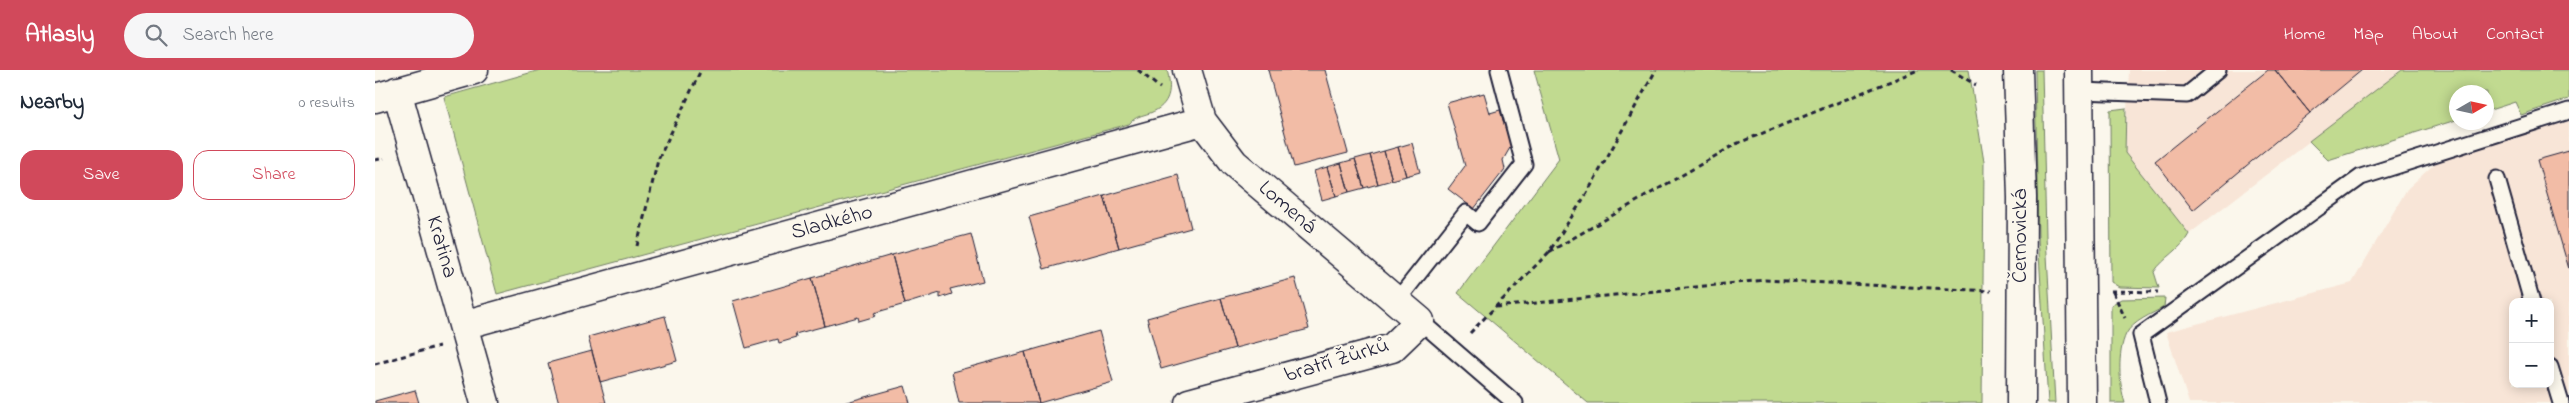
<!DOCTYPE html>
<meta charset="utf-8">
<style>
:root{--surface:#fff;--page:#f6f6f7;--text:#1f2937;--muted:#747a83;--line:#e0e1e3;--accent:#d1495b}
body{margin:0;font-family:"Indie Flower",sans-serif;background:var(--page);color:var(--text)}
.controls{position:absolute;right:15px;bottom:15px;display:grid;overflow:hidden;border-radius:10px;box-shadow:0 2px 12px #0003}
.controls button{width:45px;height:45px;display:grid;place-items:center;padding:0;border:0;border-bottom:1px solid var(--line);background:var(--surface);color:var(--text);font:25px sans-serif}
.compass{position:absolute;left:2074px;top:15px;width:45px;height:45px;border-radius:50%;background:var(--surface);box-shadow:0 2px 12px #0003;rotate:81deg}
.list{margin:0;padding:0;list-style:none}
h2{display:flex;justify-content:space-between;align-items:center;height:65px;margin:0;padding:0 20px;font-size:21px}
h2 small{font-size:16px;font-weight:400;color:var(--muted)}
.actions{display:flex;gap:10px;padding:15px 20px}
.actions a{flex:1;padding:11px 0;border:1px solid var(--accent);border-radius:15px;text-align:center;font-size:18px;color:var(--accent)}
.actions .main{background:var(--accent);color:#fff}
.icon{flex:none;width:28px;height:28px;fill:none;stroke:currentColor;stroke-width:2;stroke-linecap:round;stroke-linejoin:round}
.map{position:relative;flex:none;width:2194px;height:333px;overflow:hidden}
header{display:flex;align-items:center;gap:30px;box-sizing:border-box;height:70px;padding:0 25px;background:var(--accent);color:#fff}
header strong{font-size:24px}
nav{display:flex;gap:28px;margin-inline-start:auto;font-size:18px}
.search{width:350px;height:45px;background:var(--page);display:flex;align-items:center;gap:12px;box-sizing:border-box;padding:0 18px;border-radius:28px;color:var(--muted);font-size:19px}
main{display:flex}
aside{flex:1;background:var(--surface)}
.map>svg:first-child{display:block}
.built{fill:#f8e5d7;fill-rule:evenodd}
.green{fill:#c1da90;stroke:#727e66}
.building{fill:#f2bca6;stroke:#22223b}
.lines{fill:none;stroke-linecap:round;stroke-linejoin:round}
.lane-casing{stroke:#22223b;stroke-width:19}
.street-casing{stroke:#22223b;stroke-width:31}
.secondary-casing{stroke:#22223b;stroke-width:31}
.path{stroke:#22223b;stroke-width:3;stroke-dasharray:5 4;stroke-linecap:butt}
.lane{stroke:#fbf7ec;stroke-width:15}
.street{stroke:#fbf7ec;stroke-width:28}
.secondary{stroke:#fbf7ec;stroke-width:28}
.labels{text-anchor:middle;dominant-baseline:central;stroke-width:4;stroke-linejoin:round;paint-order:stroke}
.street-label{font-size:22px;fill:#22223b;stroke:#fbf7ec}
</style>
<header>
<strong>Atlasly</strong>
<div class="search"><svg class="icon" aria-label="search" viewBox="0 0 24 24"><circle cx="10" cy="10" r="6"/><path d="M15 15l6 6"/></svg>Search here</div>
<nav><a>Home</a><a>Map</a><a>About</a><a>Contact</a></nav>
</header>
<main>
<aside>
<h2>Nearby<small>0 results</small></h2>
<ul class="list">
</ul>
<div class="actions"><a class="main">Save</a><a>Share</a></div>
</aside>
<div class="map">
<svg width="2194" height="333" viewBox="0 0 2194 333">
<rect width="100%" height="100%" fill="#fbf7ec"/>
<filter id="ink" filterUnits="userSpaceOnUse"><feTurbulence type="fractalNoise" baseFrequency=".02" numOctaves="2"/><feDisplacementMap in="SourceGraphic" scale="10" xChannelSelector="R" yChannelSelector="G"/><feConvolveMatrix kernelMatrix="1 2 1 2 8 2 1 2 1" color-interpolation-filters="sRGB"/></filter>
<g filter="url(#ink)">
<path class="built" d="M 1754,0 L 2027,0 L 1814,164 L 1750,83 Z
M 2194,51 L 2194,333 L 1814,333 L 1791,262 L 1977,213 L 2032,119 L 2068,86 ZM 2138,232 L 2175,232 L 2175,314 L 2138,314 Z"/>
<path class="green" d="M 165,0 L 792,0 C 797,18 796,35 775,43 C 766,46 761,46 754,54 L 122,224 L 69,27 Z
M 1159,0 L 1594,0 L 1609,92 L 1607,333 L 1213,333 L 1083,223 L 1184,89 Z
M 1660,0 L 1667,0 L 1671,166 L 1680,333 L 1673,333 L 1663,167 Z
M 2027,0 L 2194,0 L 2194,29 L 2146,45 L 2140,32 L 2112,41 L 2112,22 L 2082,22 L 2081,50 L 1953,90 L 1934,71 Z
M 1751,38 L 1750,83 L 1814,164 C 1806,180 1789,187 1779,202 L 1784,218 L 1744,217 L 1736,212 L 1735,40 Z
M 1790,228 L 1789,237 C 1777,244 1758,251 1751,264 C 1742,283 1744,314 1750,333 L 1736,333 L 1736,235 L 1746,229 Z"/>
<path class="building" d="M 893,0 L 950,0 L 973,83 L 919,97 Z
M 1893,0 L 1900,0 L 1935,43 L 1818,140 L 1780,91 Z
M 1900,0 L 1987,0 L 1935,43 Z
M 1109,23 L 1115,43 L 1125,40 L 1136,76 L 1128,90 L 1130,99 L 1099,139 L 1073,119 L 1090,96 L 1072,33 Z
M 1037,73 L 1045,102 L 1031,106 L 1023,77 Z
M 1023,77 L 1031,106 L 1017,110 L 1009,81 Z
M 1009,81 L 1017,110 L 1003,114 L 995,85 Z
M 2194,81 L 2194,199 L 2162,90 Z
M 995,85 L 1003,114 L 989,118 L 980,89 Z
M 980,89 L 989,118 L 974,122 L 966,93 Z
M 966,93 L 974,122 L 961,126 L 952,97 Z
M 952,97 L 961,126 L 947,130 L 939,101 Z
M 803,105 L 816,158 L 744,178 L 729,126 Z
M 729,126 L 744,178 L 669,199 L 654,147 Z
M 596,164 L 608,211 L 575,219 L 577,224 L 565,228 L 565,223 L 530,234 L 517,185 Z
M 517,185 L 530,234 L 499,243 L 501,246 L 484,251 L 483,247 L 450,256 L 437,208 Z
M 437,208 L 450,256 L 420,264 L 421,268 L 404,273 L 403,269 L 371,278 L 358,231 Z
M 920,208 L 934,259 L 860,278 L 846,228 Z
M 846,228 L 860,278 L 786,299 L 772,248 Z
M 290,246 L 302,291 L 225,312 L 213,267 Z
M 724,261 L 738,312 L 664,333 L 650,282 Z
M 217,281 L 231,333 L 184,333 L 173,293 Z
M 650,282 L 664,333 L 584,333 L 577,302 Z
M 530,316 L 535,333 L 468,333 Z
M 40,320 L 44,333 L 0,333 L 0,331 Z"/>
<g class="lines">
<defs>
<path id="lane" d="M 1705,21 L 1812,25 L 1843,0
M 2122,109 L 2157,232
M 1021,232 L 1091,143 L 1103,153 L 1149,94 L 1124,0
M 1045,251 L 1140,333
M 2175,297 L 2186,333
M 1783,333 L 1766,265 L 1986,107 L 2194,41"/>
<path id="street" d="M 812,0 L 827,51 L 859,93 L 1045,251 L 1017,278 L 814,333
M 22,21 L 110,333
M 0,28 L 99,0
M 88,255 L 827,51"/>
<path id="secondary" d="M 1643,0 L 1647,128 L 1646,333
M 1704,0 L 1707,333"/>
</defs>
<use href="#lane" class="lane-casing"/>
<use href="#street" class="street-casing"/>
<use href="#secondary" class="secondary-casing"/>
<path class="path" d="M 763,0 L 785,18
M 1576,0 L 1601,15
M 0,90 L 9,88
M 262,176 L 283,90 L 326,0
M 1174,182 L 1361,74 L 1543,0
M 1736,221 L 1783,222
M 1738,222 L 1750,248
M 1121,237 L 1390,210 L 1616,221
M 1095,263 L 1174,182 L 1212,123 L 1281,0
M 0,294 L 64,276"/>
<use href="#lane" class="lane"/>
<use href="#street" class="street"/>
<use href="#secondary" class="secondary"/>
</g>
</g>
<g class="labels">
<g class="street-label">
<text transform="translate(912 138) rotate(41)">Lomená</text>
<text transform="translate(457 153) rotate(-15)">Sladkého</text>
<text transform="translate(1646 166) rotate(-90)">Černovická</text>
<text transform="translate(66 177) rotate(74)">Kratina</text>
<text transform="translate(962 291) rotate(-17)">bratří Žůrků</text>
</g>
</g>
</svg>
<div class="controls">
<button>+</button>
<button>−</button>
</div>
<svg class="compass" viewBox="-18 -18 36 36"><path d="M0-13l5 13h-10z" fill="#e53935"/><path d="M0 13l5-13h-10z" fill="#747a83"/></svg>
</div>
</main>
